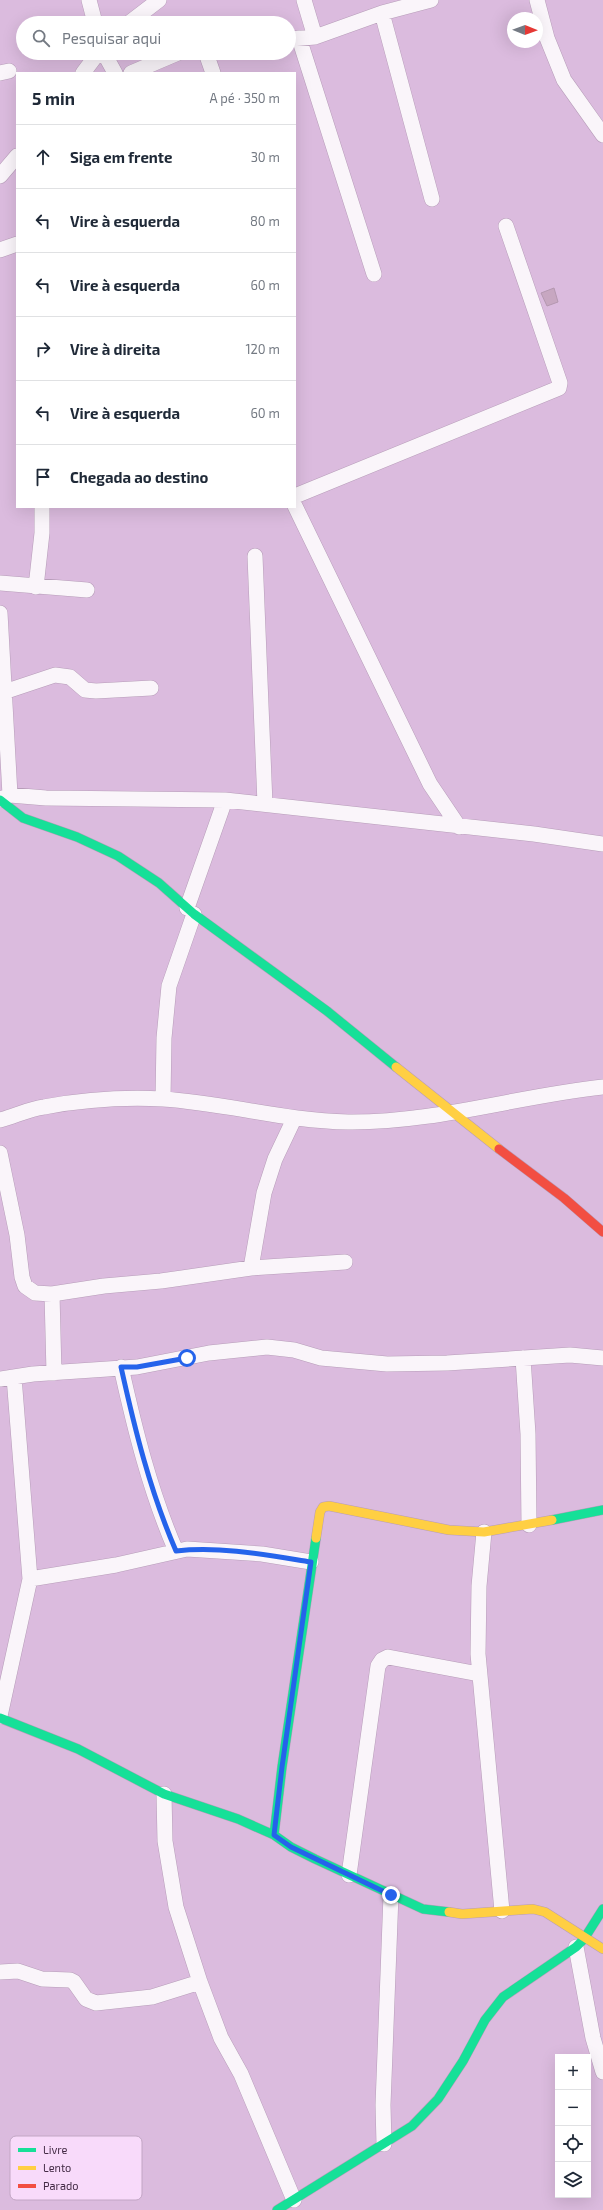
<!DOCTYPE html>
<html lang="pt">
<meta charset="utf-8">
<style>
:root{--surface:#fff;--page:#f6f6f7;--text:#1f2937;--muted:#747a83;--line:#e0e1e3}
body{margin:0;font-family:"Exo 2",sans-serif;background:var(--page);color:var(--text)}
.controls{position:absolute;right:12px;bottom:12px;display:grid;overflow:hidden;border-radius:0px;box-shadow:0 4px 16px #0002}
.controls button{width:36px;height:36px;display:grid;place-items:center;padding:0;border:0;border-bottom:1px solid var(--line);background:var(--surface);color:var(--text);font:20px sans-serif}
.compass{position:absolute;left:507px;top:12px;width:36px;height:36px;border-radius:50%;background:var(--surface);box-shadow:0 4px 16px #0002;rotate:91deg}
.stop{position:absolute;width:12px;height:12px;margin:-9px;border:3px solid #2563eb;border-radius:50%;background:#fff}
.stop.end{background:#2563eb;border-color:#fff;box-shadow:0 1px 4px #0008}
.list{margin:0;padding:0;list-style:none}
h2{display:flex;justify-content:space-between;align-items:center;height:52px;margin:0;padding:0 16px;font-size:17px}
h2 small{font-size:13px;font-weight:400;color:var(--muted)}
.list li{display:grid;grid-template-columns:26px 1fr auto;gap:12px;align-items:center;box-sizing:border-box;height:64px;padding:0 16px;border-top:1px solid var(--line)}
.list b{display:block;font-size:15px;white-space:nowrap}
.list em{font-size:13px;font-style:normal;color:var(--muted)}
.icon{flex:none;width:22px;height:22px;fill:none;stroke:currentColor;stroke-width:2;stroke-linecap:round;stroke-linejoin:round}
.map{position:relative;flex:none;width:603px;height:2210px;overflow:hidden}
.search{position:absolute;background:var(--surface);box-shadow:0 4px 16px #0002;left:16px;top:16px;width:280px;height:44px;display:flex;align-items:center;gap:10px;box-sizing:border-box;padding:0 14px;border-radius:22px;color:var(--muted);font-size:15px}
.panel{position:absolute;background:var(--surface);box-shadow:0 4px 16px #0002;left:16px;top:72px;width:280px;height:436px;border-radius:0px}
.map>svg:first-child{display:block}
.building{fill:#c7a7c1;stroke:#b498b0}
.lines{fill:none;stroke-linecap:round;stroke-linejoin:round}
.street-casing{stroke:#b79db9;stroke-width:16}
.fast-casing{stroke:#b79db9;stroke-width:10}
.slow-casing{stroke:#b79db9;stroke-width:10}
.jam-casing{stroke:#b79db9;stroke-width:10}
.street{stroke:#faf5fa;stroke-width:15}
.fast{stroke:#16e098;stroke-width:9}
.slow{stroke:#ffcf43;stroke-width:9}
.jam{stroke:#f24e42;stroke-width:9}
.route{stroke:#2563eb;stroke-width:5}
.key{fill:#f8dafa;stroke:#c2a6c4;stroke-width:1}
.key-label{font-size:11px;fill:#432b45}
</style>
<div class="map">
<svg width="603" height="2210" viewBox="0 0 603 2210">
<rect width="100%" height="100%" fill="#dbbbde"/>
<path class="building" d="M 554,288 L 558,302 L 547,306 L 541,293 Z"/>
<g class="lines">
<defs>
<path id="street" d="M 89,0 L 95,23
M 304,0 L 315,37
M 537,0 L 547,38 L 564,80 L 603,135
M 382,13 L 432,199
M 129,23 L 159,0
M 299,38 L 374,274
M 290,39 L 315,37 L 382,13 L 431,0
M 104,53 L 115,73
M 206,53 L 213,73
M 0,73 L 9,71
M 83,73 L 98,53
M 131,73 L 178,53
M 0,176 L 17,156
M 0,250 L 17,244
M 295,496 L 559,388 L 560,383 L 506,226
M 295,506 L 430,784 L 459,827
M 255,556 L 265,804
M 0,583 L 87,590
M 36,587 L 42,533 L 42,507
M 0,613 L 10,795
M 4,692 L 55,675 L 70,677 L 85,690 L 96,691 L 151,688
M 0,799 L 10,795 L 46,798 L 225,800 L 534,834 L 603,844
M 187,908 L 225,800
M 163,1099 L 164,1038 L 169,986 L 194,914
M 0,1120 C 15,1116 29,1109 44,1107 C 82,1100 124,1097 163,1099 C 225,1103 286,1121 348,1122 C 434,1123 518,1096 603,1087
M 0,1153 L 17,1235 L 22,1277 L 25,1286 L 35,1293 L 52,1294 L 104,1286 L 161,1281 L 251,1268 L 345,1262
M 251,1268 L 264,1193 L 275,1159 L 294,1119
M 52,1294 L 54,1373
M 523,1358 L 528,1434 L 529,1525
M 121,1367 C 135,1430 150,1491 176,1551
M 0,1379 L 33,1374 L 137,1367 L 209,1353 L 267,1347 L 294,1350 L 321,1358 L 387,1364 L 447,1363 L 570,1355 L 603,1358
M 484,1532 L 479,1586 L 478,1654 L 502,1911
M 30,1579 L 116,1565 L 187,1549 L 262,1554 L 311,1562
M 0,1716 L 30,1579 L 14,1377
M 164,1794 L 165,1841 L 176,1907 L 200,1982 L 221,2038 L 241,2074 L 294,2200
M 349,1875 L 378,1666 L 382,1660 L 388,1657 L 479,1674
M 576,1947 L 593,2038 L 603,2072
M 0,1972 L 18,1971 L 42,1979 L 70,1980 L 74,1982 L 86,1999 L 96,2003 L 152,1997 L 200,1982
M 384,2144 L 383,2105 L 391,1895"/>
<path id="fast" d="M 0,800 L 23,818 L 77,837 L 118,856 L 159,883 L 194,914 L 327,1011 L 396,1067
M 552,1520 L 603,1510
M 0,1718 L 78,1749 L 164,1794 L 238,1819 L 274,1835 L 291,1847 L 315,1859 L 423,1909 L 449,1912
M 274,1835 L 282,1767 L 316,1538
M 277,2210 L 412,2126 L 438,2099 L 463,2061 L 485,2020 L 503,1997 L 576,1947 L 584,1939 L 603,1909"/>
<path id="slow" d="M 396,1067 L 499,1149
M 316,1538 L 320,1512 L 323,1507 L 329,1506 L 449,1530 L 484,1532 L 552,1520
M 449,1912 L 462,1914 L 533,1909 L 545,1912 L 603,1949"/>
<path id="jam" d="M 499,1149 L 564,1198 L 603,1232"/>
</defs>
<use href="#street" class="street-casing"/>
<use href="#fast" class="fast-casing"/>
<use href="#slow" class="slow-casing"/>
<use href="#jam" class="jam-casing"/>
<use href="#street" class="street"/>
<use href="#fast" class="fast"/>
<use href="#slow" class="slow"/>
<use href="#jam" class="jam"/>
</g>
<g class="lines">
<path class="route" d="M 187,1358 L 137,1367 L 121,1367 C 135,1430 150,1491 176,1551 C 221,1546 267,1555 311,1562 L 282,1767 L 274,1835 L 291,1847 L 391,1895"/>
</g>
<rect x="10" y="2136" width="132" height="64" rx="6" class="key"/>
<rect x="18" y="2148" width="18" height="4" fill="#16e098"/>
<rect x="18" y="2166" width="18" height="4" fill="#ffcf43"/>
<rect x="18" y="2184" width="18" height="4" fill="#f24e42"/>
<g class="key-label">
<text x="43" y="2154">Livre</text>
<text x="43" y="2172">Lento</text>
<text x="43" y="2190">Parado</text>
</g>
</svg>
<div class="controls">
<button>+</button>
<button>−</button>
<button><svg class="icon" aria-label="locate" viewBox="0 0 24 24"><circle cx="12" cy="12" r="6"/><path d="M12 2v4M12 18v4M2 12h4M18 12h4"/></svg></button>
<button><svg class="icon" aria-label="layers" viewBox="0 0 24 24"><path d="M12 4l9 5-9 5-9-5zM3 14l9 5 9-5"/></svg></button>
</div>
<svg class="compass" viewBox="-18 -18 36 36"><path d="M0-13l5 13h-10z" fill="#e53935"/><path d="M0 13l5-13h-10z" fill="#747a83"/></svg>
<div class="stop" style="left:187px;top:1358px"></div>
<div class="stop end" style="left:391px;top:1895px"></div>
<div class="search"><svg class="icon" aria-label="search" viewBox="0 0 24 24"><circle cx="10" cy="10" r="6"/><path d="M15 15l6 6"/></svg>Pesquisar aqui</div>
<section class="panel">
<h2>5 min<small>A pé · 350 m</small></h2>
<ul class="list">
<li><svg class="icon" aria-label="ahead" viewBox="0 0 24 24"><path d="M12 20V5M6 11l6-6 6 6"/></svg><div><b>Siga em frente</b></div><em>30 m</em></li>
<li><svg class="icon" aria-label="left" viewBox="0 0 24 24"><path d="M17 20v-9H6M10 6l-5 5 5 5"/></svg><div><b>Vire à esquerda</b></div><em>80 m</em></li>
<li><svg class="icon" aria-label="left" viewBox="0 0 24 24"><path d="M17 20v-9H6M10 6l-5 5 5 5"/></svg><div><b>Vire à esquerda</b></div><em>60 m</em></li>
<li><svg class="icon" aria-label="right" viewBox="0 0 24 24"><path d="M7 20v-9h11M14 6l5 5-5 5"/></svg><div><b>Vire à direita</b></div><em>120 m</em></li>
<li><svg class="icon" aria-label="left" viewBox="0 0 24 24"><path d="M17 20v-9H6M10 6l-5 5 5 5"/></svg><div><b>Vire à esquerda</b></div><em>60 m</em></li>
<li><svg class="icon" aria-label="arrive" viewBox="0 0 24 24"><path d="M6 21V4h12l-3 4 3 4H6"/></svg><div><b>Chegada ao destino</b></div></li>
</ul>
</section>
</div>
